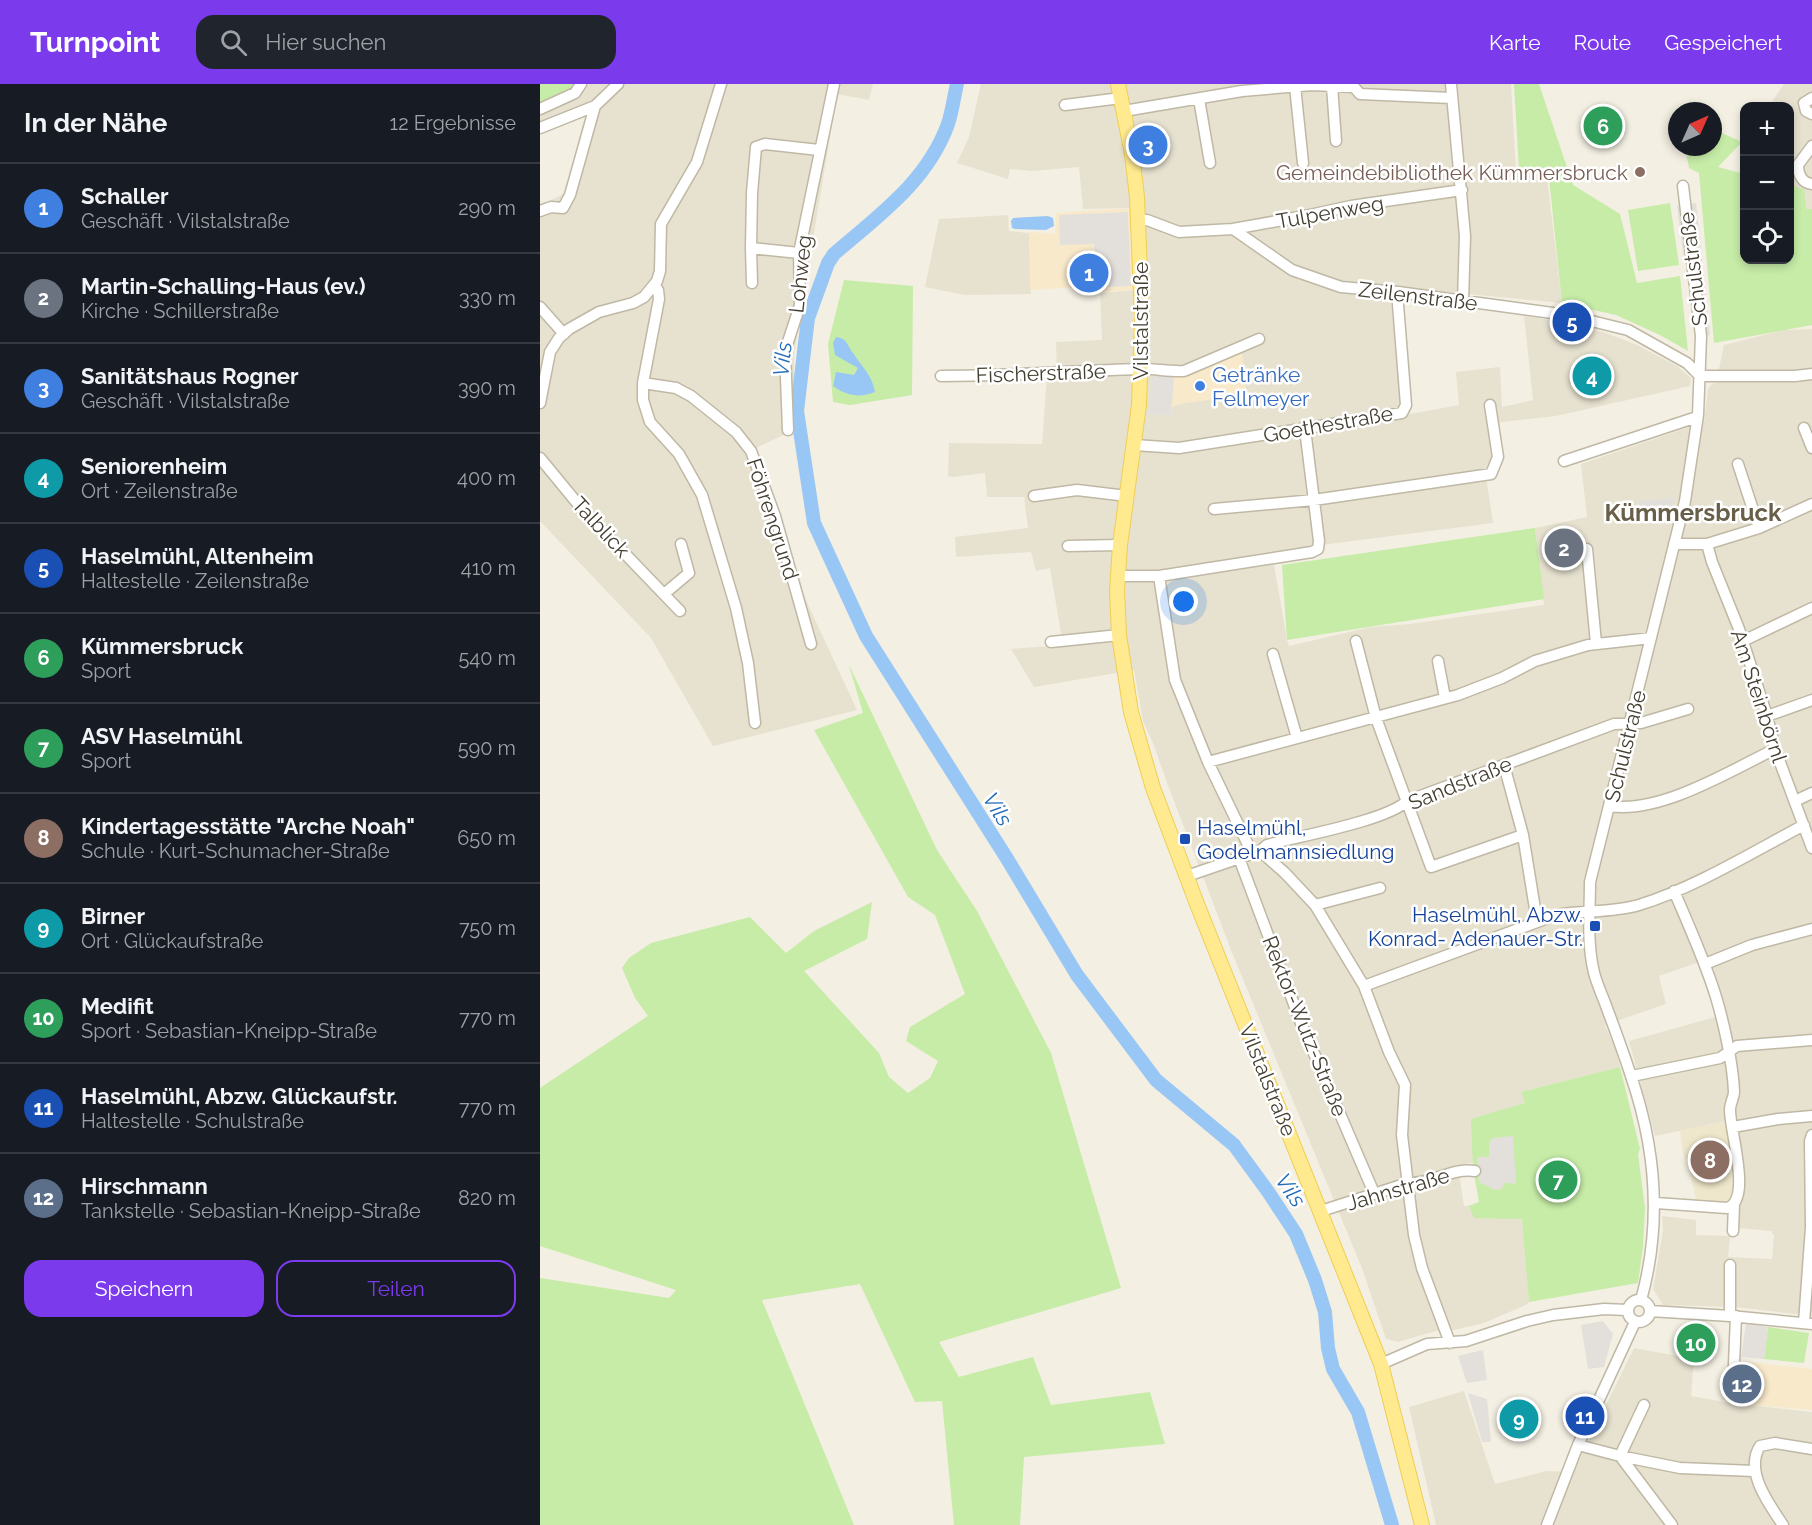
<!DOCTYPE html>
<html lang="de">
<meta charset="utf-8">
<style>
:root{--surface:#171b24;--page:#20242c;--text:#f1f3f6;--muted:#9ea1a6;--line:#363941;--accent:#7c3aed}
body{margin:0;font-family:Raleway,sans-serif;background:var(--page);color:var(--text)}
.controls{position:absolute;right:18px;top:18px;display:grid;overflow:hidden;border-radius:12px;box-shadow:0 3px 9px #0003}
.controls button{width:54px;height:54px;display:grid;place-items:center;padding:0;border:0;border-bottom:2px solid var(--line);background:var(--surface);color:var(--text);font:30px sans-serif}
.compass{position:absolute;left:1128px;top:18px;width:54px;height:54px;border-radius:50%;background:var(--surface);box-shadow:0 3px 9px #0003;rotate:45deg}
.you{position:absolute;left:644px;top:518px;width:21px;height:21px;margin:-15px;border:4px solid #fff;border-radius:50%;background:#1a73e8;box-shadow:0 0 0 9px #1a73e833}
.badge{display:grid;place-items:center;width:39px;height:39px;border-radius:50%;background:var(--accent);color:#fff;font-size:20px;font-weight:700}
.pin{position:absolute;translate:-50% -50%;border:3px solid #fff;box-shadow:0 2px 6px #0006}
.list{margin:0;padding:0;list-style:none}
h2{display:flex;justify-content:space-between;align-items:center;height:78px;margin:0;padding:0 24px;font-size:26px}
h2 small{font-size:20px;font-weight:400;color:var(--muted)}
.list li{display:grid;grid-template-columns:39px 1fr auto;gap:18px;align-items:center;box-sizing:border-box;height:90px;padding:0 24px;border-top:2px solid var(--line)}
.list b{display:block;font-size:22px;white-space:nowrap}
.list p{margin:0;font-size:20px;white-space:nowrap;color:var(--muted)}
.list em{font-size:20px;font-style:normal;color:var(--muted)}
.actions{display:flex;gap:12px;padding:18px 24px}
.actions a{flex:1;padding:14px 0;border:2px solid var(--accent);border-radius:18px;text-align:center;font-size:21px;color:var(--accent)}
.actions .main{background:var(--accent);color:#fff}
.icon{flex:none;width:33px;height:33px;fill:none;stroke:currentColor;stroke-width:2;stroke-linecap:round;stroke-linejoin:round}
.map{position:relative;flex:none;width:1272px;height:1441px;overflow:hidden}
header{display:flex;align-items:center;gap:36px;box-sizing:border-box;height:84px;padding:0 30px;background:var(--accent);color:#fff}
header strong{font-size:28px}
nav{display:flex;gap:33px;margin-inline-start:auto;font-size:21px}
.search{width:420px;height:54px;background:var(--page);display:flex;align-items:center;gap:15px;box-sizing:border-box;padding:0 21px;border-radius:18px;color:var(--muted);font-size:22px}
main{display:flex}
aside{flex:1;background:var(--surface)}
.map>svg:first-child{display:block}
.residential{fill:#e7e2d0}
.commercial{fill:#f8e9cb}
.education{fill:#eee7cb}
.green{fill:#c6eca7}
.parking{fill:#e3e0dc}
.water{fill:#98c7f6}
.lines{fill:none;stroke-linecap:round;stroke-linejoin:round}
.river{stroke:#98c7f6;stroke-width:14}
.minor-casing{stroke:#bfb8a4;stroke-width:13}
.major-casing{stroke:#eece55;stroke-width:16}
.minor{stroke:#fff;stroke-width:10}
.major{stroke:#ffea8f;stroke-width:14}
.education-dot{fill:#8d6e63;stroke:#fff;stroke-width:2}
.shop-dot{fill:#3f7fe0;stroke:#fff;stroke-width:2}
.transit-dot{fill:#1a4fb4;stroke:#fff;stroke-width:2}
.labels{text-anchor:middle;dominant-baseline:central;stroke-width:5;stroke-linejoin:round;paint-order:stroke}
.education-label{font-size:21px;fill:#785e54;stroke:#fff;text-anchor:end}
.street-label{font-size:21px;fill:#453f32;stroke:#fff}
.shop-label{font-size:21px;fill:#366cbe;stroke:#fff;text-anchor:start}
.transit-label{font-size:21px;fill:#164399;stroke:#fff;text-anchor:start}
.water-label{font-size:22px;font-style:italic;fill:#236cb9;stroke:#fff}
.quarter-label{font-size:24px;font-weight:bold;fill:#695f49;stroke:#fff}
</style>
<header>
<strong>Turnpoint</strong>
<div class="search"><svg class="icon" aria-label="search" viewBox="0 0 24 24"><circle cx="10" cy="10" r="6"/><path d="M15 15l6 6"/></svg>Hier suchen</div>
<nav><a>Karte</a><a>Route</a><a>Gespeichert</a></nav>
</header>
<main>
<aside>
<h2>In der Nähe<small>12 Ergebnisse</small></h2>
<ul class="list">
<li><span class="badge" style="background:#3f7fe0">1</span><div><b>Schaller</b><p>Geschäft · Vilstalstraße</p></div><em>290 m</em></li>
<li><span class="badge" style="background:#6b7280">2</span><div><b>Martin-Schalling-Haus (ev.)</b><p>Kirche · Schillerstraße</p></div><em>330 m</em></li>
<li><span class="badge" style="background:#3f7fe0">3</span><div><b>Sanitätshaus Rogner</b><p>Geschäft · Vilstalstraße</p></div><em>390 m</em></li>
<li><span class="badge" style="background:#0f9aa8">4</span><div><b>Seniorenheim</b><p>Ort · Zeilenstraße</p></div><em>400 m</em></li>
<li><span class="badge" style="background:#1a4fb4">5</span><div><b>Haselmühl, Altenheim</b><p>Haltestelle · Zeilenstraße</p></div><em>410 m</em></li>
<li><span class="badge" style="background:#2e9e5b">6</span><div><b>Kümmersbruck</b><p>Sport</p></div><em>540 m</em></li>
<li><span class="badge" style="background:#2e9e5b">7</span><div><b>ASV Haselmühl</b><p>Sport</p></div><em>590 m</em></li>
<li><span class="badge" style="background:#8d6e63">8</span><div><b>Kindertagesstätte &quot;Arche Noah&quot;</b><p>Schule · Kurt-Schumacher-Straße</p></div><em>650 m</em></li>
<li><span class="badge" style="background:#0f9aa8">9</span><div><b>Birner</b><p>Ort · Glückaufstraße</p></div><em>750 m</em></li>
<li><span class="badge" style="background:#2e9e5b">10</span><div><b>Medifit</b><p>Sport · Sebastian-Kneipp-Straße</p></div><em>770 m</em></li>
<li><span class="badge" style="background:#1a4fb4">11</span><div><b>Haselmühl, Abzw. Glückaufstr.</b><p>Haltestelle · Schulstraße</p></div><em>770 m</em></li>
<li><span class="badge" style="background:#5c6f8a">12</span><div><b>Hirschmann</b><p>Tankstelle · Sebastian-Kneipp-Straße</p></div><em>820 m</em></li>
</ul>
<div class="actions"><a class="main">Speichern</a><a>Teilen</a></div>
</aside>
<div class="map">
<svg width="1272" height="1441" viewBox="0 0 1272 1441">
<rect width="100%" height="100%" fill="#f3efe2"/>
<path class="residential" d="M 41,0 L 333,0 L 329,16 L 297,10 L 254,270 L 254,346 L 216,364 L 252,486 L 317,626 L 173,662 L 111,554 L 0,437 L 0,122 L 25,109 L 45,33 L 0,46 L 0,27 Z
M 441,0 L 971,0 L 976,88 L 1002,86 L 1007,94 L 1022,219 L 853,203 L 851,220 L 865,331 L 919,321 L 916,288 L 960,283 L 962,323 L 993,316 L 984,232 L 1023,238 L 1063,248 L 1095,260 L 1137,282 L 1151,294 L 1150,302 L 1016,332 L 961,338 L 948,342 L 952,372 L 945,386 L 953,439 L 758,464 L 732,469 L 747,556 L 749,562 L 831,543 L 870,540 L 1004,521 L 995,444 L 1047,433 L 1041,380 L 1164,338 L 1168,305 L 1172,300 L 1176,299 L 1184,261 L 1244,246 L 1272,245 L 1272,1232 L 1196,1223 L 1123,1221 L 1113,1205 L 1123,1147 L 1122,1132 L 1156,1136 L 1156,1151 L 1190,1152 L 1188,1173 L 1232,1175 L 1234,1151 L 1231,1147 L 1198,1144 L 1200,1118 L 1203,1113 L 1203,1097 L 1196,1035 L 1115,1052 L 1089,957 L 1186,930 L 1168,875 L 1119,892 L 1126,920 L 1065,941 L 1076,966 L 1080,983 L 981,1008 L 985,1019 L 934,1078 L 918,1082 L 924,1122 L 942,1120 L 983,1136 L 989,1218 L 986,1221 L 944,1239 L 914,1246 L 896,1247 L 858,1258 L 846,1255 L 823,1187 L 691,866 L 626,696 L 613,659 L 603,637 L 594,586 L 494,603 L 471,565 L 523,561 L 510,484 L 496,487 L 491,468 L 416,473 L 415,453 L 488,444 L 484,413 L 447,413 L 445,389 L 413,393 L 408,392 L 409,359 L 502,360 L 507,292 L 517,291 L 516,258 L 562,256 L 560,209 L 608,205 L 605,121 L 594,124 L 543,125 L 539,83 L 492,87 L 470,85 L 468,95 L 417,79 L 429,53 Z
M 1244,0 L 1272,0 L 1272,134 L 1250,105 L 1250,22 L 1229,22 Z
M 468,131 L 469,147 L 489,149 L 491,210 L 425,211 L 385,203 L 399,135 Z
M 1094,1264 L 1154,1275 L 1151,1312 L 1190,1319 L 1272,1328 L 1272,1441 L 896,1441 L 869,1323 L 924,1307 L 955,1400 L 1007,1387 L 1033,1388 Z"/>
<path class="commercial" d="M 594,124 L 596,206 L 539,209 L 538,203 L 490,206 L 489,148 L 515,150 L 516,129 Z
M 702,268 L 707,315 L 685,318 L 684,314 L 644,319 L 632,323 L 631,332 L 608,330 L 612,291 L 637,291 L 653,288 Z
M 1192,1276 L 1272,1285 L 1272,1326 L 1190,1319 Z"/>
<path class="education" d="M 1189,1037 L 1194,1069 L 1192,1111 L 1189,1116 L 1183,1118 L 1156,1115 L 1149,1083 L 1143,1069 L 1140,1046 Z"/>
<path class="green" d="M 0,0 L 40,0 L 35,9 L 0,23 Z
M 974,0 L 999,0 L 1033,101 L 1080,130 L 1097,199 L 1140,192 L 1148,267 L 1120,251 L 1076,231 L 1022,219 L 1008,84 L 979,85 Z
M 1173,45 L 1202,58 L 1178,83 L 1204,90 L 1204,176 L 1250,176 L 1250,101 L 1264,105 L 1266,125 L 1272,125 L 1272,241 L 1174,259 L 1159,89 L 1149,84 L 1145,63 L 1173,63 Z
M 1130,119 L 1139,181 L 1098,187 L 1088,126 Z
M 304,196 L 373,202 L 372,311 L 310,321 L 293,318 L 288,260 Z
M 995,444 L 1004,515 L 747,556 L 742,481 Z
M 309,581 L 397,766 L 437,827 L 511,969 L 581,1204 L 399,1258 L 419,1293 L 493,1273 L 511,1321 L 610,1308 L 625,1360 L 484,1373 L 480,1441 L 414,1441 L 402,1317 L 375,1318 L 320,1200 L 222,1216 L 314,1441 L 0,1441 L 0,1194 L 129,1214 L 136,1206 L 0,1162 L 0,1004 L 108,932 L 95,914 L 82,884 L 89,874 L 111,859 L 210,833 L 246,869 L 274,847 L 332,818 L 327,855 L 264,887 L 339,969 L 349,993 L 368,1009 L 390,994 L 398,977 L 366,957 L 370,943 L 425,910 L 395,831 L 368,813 L 274,646 L 323,629 Z
M 1080,983 L 1100,1065 L 1098,1070 L 1105,1124 L 1103,1163 L 1098,1199 L 989,1218 L 982,1135 L 934,1134 L 929,1122 L 939,1118 L 933,1084 L 931,1035 L 985,1019 L 981,1008 Z
M 1228,1243 L 1269,1249 L 1264,1279 L 1224,1275 Z"/>
<path class="parking" d="M 1156,119 L 1170,251 L 1161,252 L 1151,174 L 1144,177 L 1137,122 Z
M 588,128 L 591,202 L 564,203 L 555,195 L 554,160 L 520,161 L 519,131 Z
M 612,291 L 634,293 L 631,332 L 608,330 Z
M 1134,414 L 1132,433 L 1101,435 L 1099,417 Z
M 973,1052 L 976,1100 L 964,1099 L 962,1105 L 955,1106 L 939,1098 L 937,1073 L 949,1073 L 949,1058 L 953,1054 Z
M 1063,1237 L 1073,1250 L 1064,1283 L 1048,1285 L 1041,1241 Z
M 1206,1239 L 1228,1243 L 1224,1275 L 1201,1273 Z
M 943,1266 L 947,1296 L 927,1299 L 918,1272 Z
M 928,1309 L 947,1315 L 951,1358 L 942,1358 Z"/>
<path class="water" d="M 508,132 L 513,134 L 514,142 L 506,146 L 475,145 L 472,144 L 471,137 L 473,134 Z
M 296,253 C 307,254 307,261 313,269 C 322,283 332,291 335,308 C 319,314 307,312 293,302 L 296,288 L 314,291 L 318,284 L 295,271 L 293,259 Z"/>
<g class="lines">
<path class="river" d="M 417,0 C 414,13 412,28 408,40 C 387,98 338,132 294,170 L 288,179 L 268,234 L 257,327 L 274,439 L 326,552 L 466,773 L 537,891 L 616,996 L 694,1061 L 729,1109 L 756,1150 L 775,1196 L 785,1228 L 788,1264 L 793,1285 L 818,1328 L 852,1441"/>
<defs>
<path id="minor" d="M 911,0 L 925,152 L 923,217
M 755,2 L 763,79
M 792,2 L 796,57
M 1272,14 L 1264,19 L 1266,27 L 1272,30
M 659,15 L 670,79
M 525,21 L 581,14
M 0,25 L 35,9 L 41,0
M 584,27 L 702,7 L 772,1 L 814,3 L 820,10 L 911,14
M 0,44 L 55,22 L 78,0
M 1272,62 L 1258,81 C 1258,90 1262,99 1272,100
M 0,127 L 11,123 L 23,124 L 30,111 L 55,22
M 598,136 L 607,136 L 639,148 L 693,145 L 765,132 L 811,122 L 922,106
M 693,145 L 752,186 L 801,203 L 858,208 L 1027,231 L 1088,246 L 1147,279 L 1160,292
M 211,164 L 212,199
M 259,169 L 211,164 L 212,109 L 216,63 L 225,60 L 279,66
M 114,201 L 118,206 L 119,215 L 103,299 L 103,316 L 110,338 L 139,370 L 162,411 L 196,524 L 208,579 L 215,639
M 0,223 L 24,250
M 401,292 C 467,292 532,287 598,285 C 614,284 628,288 644,287 L 719,255
M 1160,292 L 1255,292 L 1272,290
M 103,299 L 136,304 L 151,312 L 196,348 L 211,367 L 235,432 L 271,560
M 0,319 L 10,268 L 19,254 L 29,245 L 59,228 L 93,219 L 104,213 L 117,197 L 120,187 L 121,140 L 157,78 L 181,0
M 1264,344 L 1272,364
M 248,346 L 245,267 L 260,221 L 259,169 L 294,0
M 594,361 L 639,364 L 862,329 L 866,321 L 857,208
M 0,374 L 42,425 L 140,527
M 1024,377 L 1157,333
M 1198,380 L 1219,444
M 494,412 L 537,406 L 587,412
M 674,425 L 774,416 L 951,390 L 958,373 L 950,321
M 1134,460 L 1167,460 L 1219,444 L 1272,420
M 1167,460 L 1172,478 L 1199,545 L 1227,632 L 1235,665 L 1272,764
M 528,462 L 580,461
M 1047,465 L 1056,559
M 578,492 L 619,492 L 772,468 L 778,465 L 779,457 L 765,345
M 619,492 L 635,596 L 668,678 L 712,769
M 124,510 L 149,489 L 141,460
M 816,557 L 836,634 L 891,783 L 983,751
M 1203,557 L 1272,524
M 511,558 L 579,551
M 733,570 L 757,654
M 898,577 L 905,614
M 1227,632 L 1272,616
M 668,678 L 918,611 L 962,594 L 995,577 L 1048,561 L 1111,554
M 964,681 L 983,751 L 997,837
M 1255,717 L 1272,709
M 1070,722 C 1120,730 1190,687 1235,665
M 720,767 L 745,789 L 775,821 L 824,902 L 849,968 L 865,1001 L 862,1051 L 874,1151 L 882,1184 L 910,1259
M 699,774 L 761,939 L 834,1109
M 647,792 L 720,767 L 727,761 C 759,752 846,737 867,717 L 1074,640 L 1101,639 L 1148,625
M 775,821 L 840,804
M 1165,880 L 1212,861 L 1272,845
M 824,902 L 1016,831 C 1044,826 1072,829 1099,821 C 1154,804 1213,768 1264,741
M 1092,992 L 1180,974 L 1197,962 L 1272,956
M 1193,1043 L 1238,1035 L 1272,1032
M 1116,1119 L 1187,1124 C 1213,1117 1189,1045 1190,1025 C 1190,1019 1194,1014 1194,1008 C 1193,980 1184,940 1176,913 C 1165,877 1149,842 1134,807
M 781,1127 L 868,1099 C 891,1101 912,1083 935,1087
M 1193,1147 L 1194,1120
M1088 1227a11 11 0 1 1 22 0a11 11 0 1 1-22 0Z
M 1101,1216 C 1122,1141 1116,1065 1091,992 C 1083,967 1074,943 1065,919 C 1061,908 1055,896 1053,884 C 1047,856 1050,826 1050,798 L 1145,417 L 1158,331 L 1161,252 L 1143,102
M 1110,1227 L 1190,1232 L 1272,1240
M 1190,1232 L 1190,1181
M 1264,1239 L 1271,1143 L 1270,1057 L 1272,1051
M 841,1280 L 887,1260 L 926,1257 L 987,1237 L 1013,1231 L 1064,1225 L 1087,1226
M 1193,1304 L 1196,1232
M 1104,1321 L 1080,1372 L 1132,1441
M 1038,1361 L 1080,1372 L 1140,1384 L 1214,1387
M 1007,1441 L 1038,1361 L 1095,1238
M 1243,1441 C 1229,1420 1204,1387 1220,1362 L 1235,1359 L 1272,1365"/>
<path id="major" d="M 578,0 L 592,70 L 597,113 L 602,236 L 599,321 L 580,461 L 577,507 L 579,551 L 591,628 L 613,704 L 657,820 L 841,1280 L 882,1441"/>
</defs>
<use href="#minor" class="minor-casing"/>
<use href="#major" class="major-casing"/>
<use href="#minor" class="minor"/>
<use href="#major" class="major"/>
</g>
<circle class="education-dot" cx="1100" cy="88" r="6"/>
<circle class="shop-dot" cx="660" cy="302" r="6"/>
<g class="transit-dot">
<rect x="639" y="749" width="12" height="12" rx="3"/>
<rect x="1049" y="836" width="12" height="12" rx="3"/>
</g>
<g class="labels">
<g class="education-label">
<text x="1088" y="88">Gemeindebibliothek Kümmersbruck</text>
</g>
<g class="street-label">
<text transform="translate(790 128) rotate(-10)">Tulpenweg</text>
<text transform="translate(1153 185) rotate(-97)">Schulstraße</text>
<text transform="translate(260 190) rotate(-84)">Lohweg</text>
<text transform="translate(878 212) rotate(7)">Zeilenstraße</text>
<text transform="translate(600 237) rotate(-90)">Vilstalstraße</text>
<text transform="translate(501 289) rotate(-2)">Fischerstraße</text>
<text transform="translate(788 340) rotate(-10)">Goethestraße</text>
<text transform="translate(233 435) rotate(72)">Föhrengrund</text>
<text transform="translate(61 443) rotate(47)">Talblick</text>
<text transform="translate(1219 612) rotate(72)">Am Steinbörnl</text>
<text transform="translate(1085 662) rotate(-76)">Schulstraße</text>
<text transform="translate(920 699) rotate(-22)">Sandstraße</text>
<text transform="translate(765 942) rotate(68)">Rektor-Wutz-Straße</text>
<text transform="translate(728 996) rotate(68)">Vilstalstraße</text>
<text transform="translate(858 1105) rotate(-16)">Jahnstraße</text>
</g>
<g class="shop-label">
<text x="672" y="290">Getränke<tspan x="672" dy="24">Fellmeyer</tspan></text>
</g>
<g class="transit-label">
<text x="657" y="743">Haselmühl,<tspan x="657" dy="24">Godelmannsiedlung</tspan></text>
<text x="1043" y="830" text-anchor="end">Haselmühl, Abzw.<tspan x="1043" dy="24">Konrad- Adenauer-Str.</tspan></text>
</g>
<g class="water-label">
<text transform="translate(242 275) rotate(-84)">Vils</text>
<text transform="translate(458 725) rotate(58)">Vils</text>
<text transform="translate(751 1106) rotate(55)">Vils</text>
</g>
<g class="quarter-label">
<text x="1153" y="428">Kümmersbruck</text>
</g>
</g>
</svg>
<div class="controls">
<button>+</button>
<button>−</button>
<button><svg class="icon" aria-label="locate" viewBox="0 0 24 24"><circle cx="12" cy="12" r="6"/><path d="M12 2v4M12 18v4M2 12h4M18 12h4"/></svg></button>
</div>
<svg class="compass" viewBox="-18 -18 36 36"><path d="M0-13l5 13h-10z" fill="#e53935"/><path d="M0 13l5-13h-10z" fill="#9ea1a6"/></svg>
<div class="you"></div>
<div class="pin badge" style="left:549px;top:189px;background:#3f7fe0">1</div>
<div class="pin badge" style="left:1024px;top:464px;background:#6b7280">2</div>
<div class="pin badge" style="left:608px;top:61px;background:#3f7fe0">3</div>
<div class="pin badge" style="left:1052px;top:292px;background:#0f9aa8">4</div>
<div class="pin badge" style="left:1032px;top:238px;background:#1a4fb4">5</div>
<div class="pin badge" style="left:1063px;top:42px;background:#2e9e5b">6</div>
<div class="pin badge" style="left:1018px;top:1096px;background:#2e9e5b">7</div>
<div class="pin badge" style="left:1170px;top:1076px;background:#8d6e63">8</div>
<div class="pin badge" style="left:979px;top:1335px;background:#0f9aa8">9</div>
<div class="pin badge" style="left:1156px;top:1259px;background:#2e9e5b">10</div>
<div class="pin badge" style="left:1045px;top:1332px;background:#1a4fb4">11</div>
<div class="pin badge" style="left:1202px;top:1300px;background:#5c6f8a">12</div>
</div>
</main>
